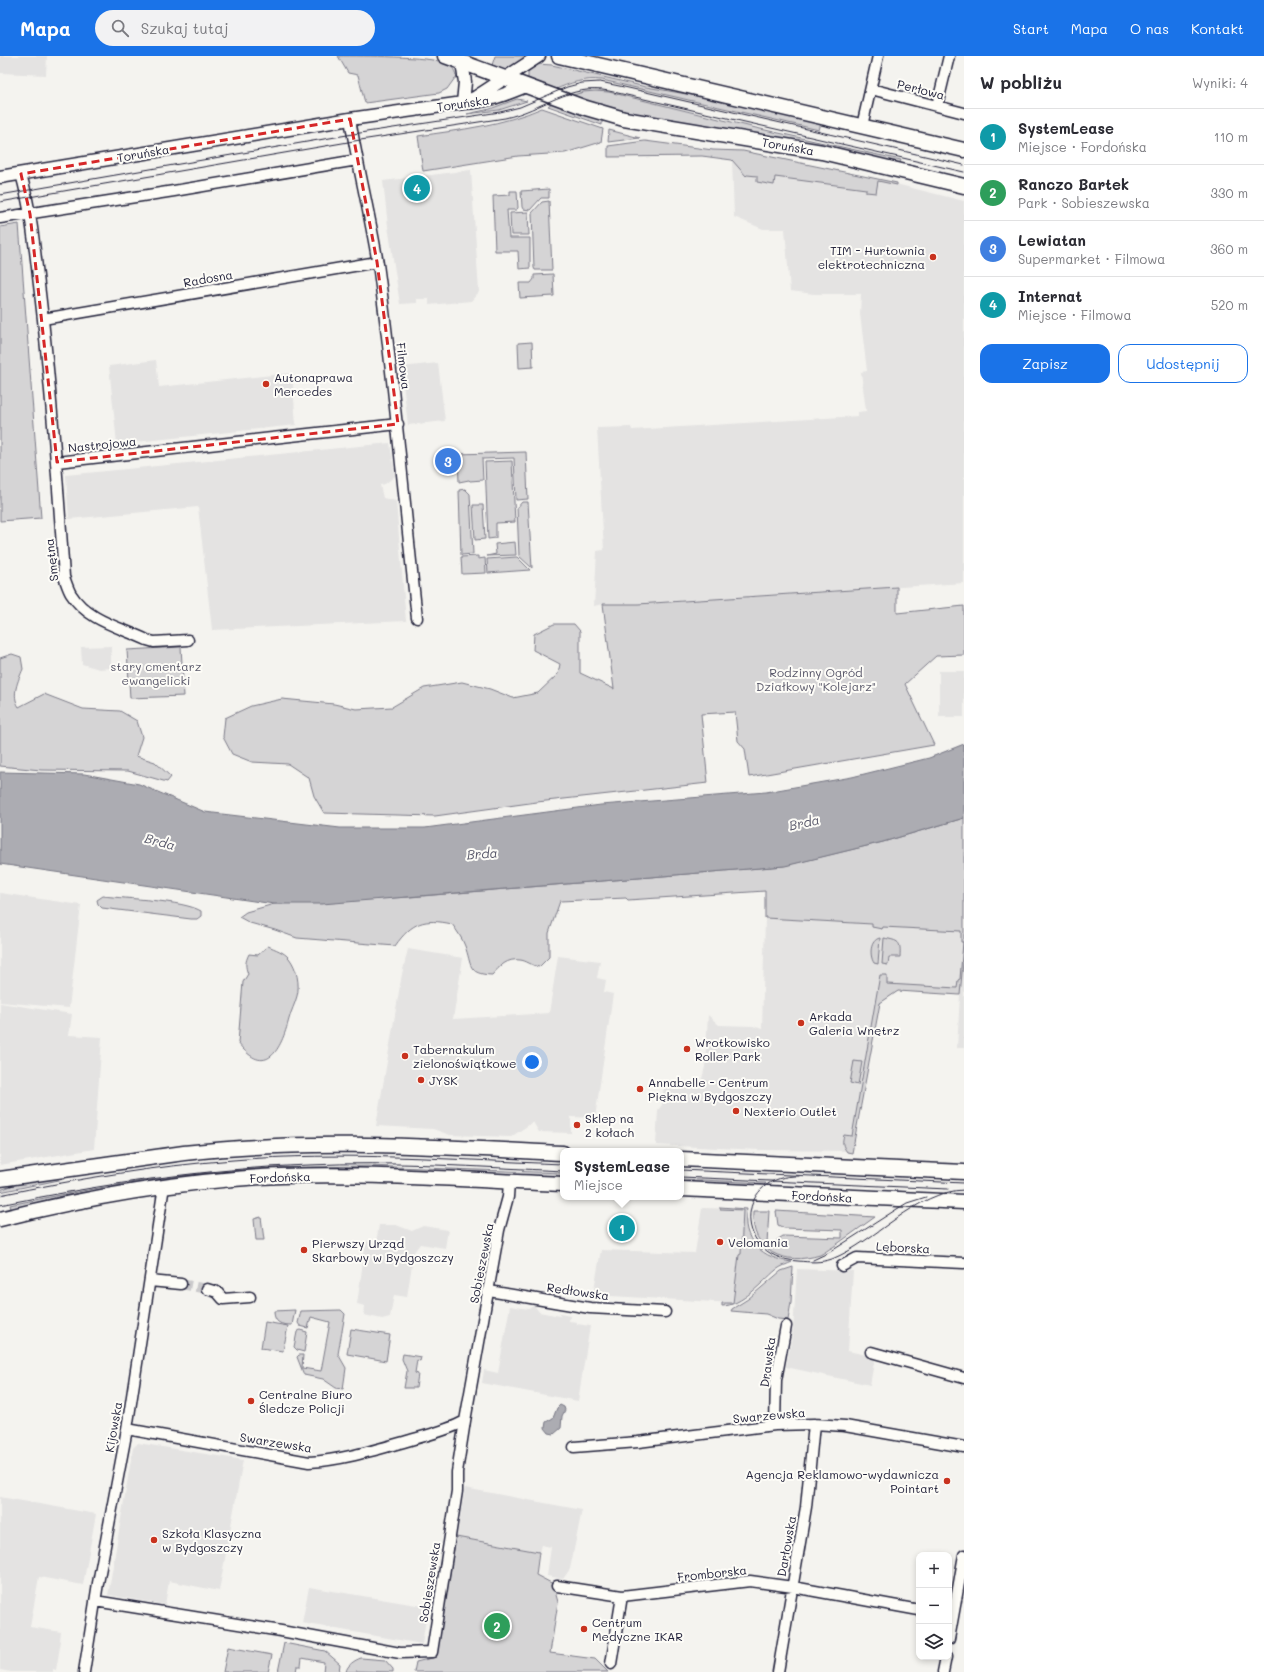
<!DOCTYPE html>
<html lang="pl">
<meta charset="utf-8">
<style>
:root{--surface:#fff;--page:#f2f2f3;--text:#2b2b33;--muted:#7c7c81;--line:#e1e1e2;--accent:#1a73e8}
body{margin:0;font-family:Mali,sans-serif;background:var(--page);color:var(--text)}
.controls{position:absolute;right:12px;bottom:12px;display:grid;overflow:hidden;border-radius:8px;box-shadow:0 2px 6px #0003}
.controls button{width:36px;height:36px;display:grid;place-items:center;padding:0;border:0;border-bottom:1px solid var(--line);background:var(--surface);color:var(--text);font:20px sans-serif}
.you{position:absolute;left:532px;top:1006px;width:14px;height:14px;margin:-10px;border:3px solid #fff;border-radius:50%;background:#1a73e8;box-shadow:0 0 0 6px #1a73e833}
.badge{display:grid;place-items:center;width:26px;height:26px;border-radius:50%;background:var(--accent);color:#fff;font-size:13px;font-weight:700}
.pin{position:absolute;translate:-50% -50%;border:2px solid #fff;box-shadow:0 1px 4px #0006}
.popup{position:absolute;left:560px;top:1092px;width:124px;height:52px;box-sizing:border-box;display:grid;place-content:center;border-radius:8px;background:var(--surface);filter:drop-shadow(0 1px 3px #0005);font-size:13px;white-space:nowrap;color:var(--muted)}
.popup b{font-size:15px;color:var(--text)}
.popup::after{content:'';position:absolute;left:50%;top:100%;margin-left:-8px;border:8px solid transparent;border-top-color:var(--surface)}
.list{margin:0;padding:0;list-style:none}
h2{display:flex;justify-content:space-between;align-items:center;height:52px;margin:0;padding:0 16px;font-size:17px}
h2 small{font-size:13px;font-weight:400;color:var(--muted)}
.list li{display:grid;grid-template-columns:26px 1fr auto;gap:12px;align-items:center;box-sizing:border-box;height:56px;padding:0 16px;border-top:1px solid var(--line)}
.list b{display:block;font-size:15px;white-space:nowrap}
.list p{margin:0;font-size:13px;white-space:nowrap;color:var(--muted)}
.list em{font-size:13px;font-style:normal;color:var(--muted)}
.actions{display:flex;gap:8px;padding:12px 16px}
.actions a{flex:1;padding:9px 0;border:1px solid var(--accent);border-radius:12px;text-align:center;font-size:14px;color:var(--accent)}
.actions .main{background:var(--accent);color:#fff}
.icon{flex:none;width:22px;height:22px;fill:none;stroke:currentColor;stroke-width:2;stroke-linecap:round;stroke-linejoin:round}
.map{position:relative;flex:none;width:964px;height:1616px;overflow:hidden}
header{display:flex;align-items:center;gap:24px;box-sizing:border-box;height:56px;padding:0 20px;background:var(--accent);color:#fff}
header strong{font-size:19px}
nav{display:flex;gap:22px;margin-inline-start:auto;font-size:14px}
.search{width:280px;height:36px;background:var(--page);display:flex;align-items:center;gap:10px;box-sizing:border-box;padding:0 14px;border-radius:22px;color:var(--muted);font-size:15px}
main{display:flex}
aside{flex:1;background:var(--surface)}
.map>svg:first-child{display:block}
.built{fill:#e4e3e2}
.green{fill:#d5d4d5;stroke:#7c7b88}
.water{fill:#acacb2;stroke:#757582}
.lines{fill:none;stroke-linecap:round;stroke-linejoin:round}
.minor-tunnel{stroke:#cac9cb;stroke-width:10;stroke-dasharray:10 5;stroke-linecap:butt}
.minor-casing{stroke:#22223b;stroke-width:13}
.tertiary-casing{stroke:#22223b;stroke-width:15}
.secondary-casing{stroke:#22223b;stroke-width:17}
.minor{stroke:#fdfcf7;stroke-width:10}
.tertiary{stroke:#fdfcf7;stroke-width:12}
.secondary{stroke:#fdfcf7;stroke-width:14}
.tram{stroke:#22223b;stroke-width:1}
.marked{fill:none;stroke:#d62828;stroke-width:3;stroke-dasharray:8 5;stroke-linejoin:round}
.poi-dot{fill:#c8321e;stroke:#fdfcf7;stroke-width:1.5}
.labels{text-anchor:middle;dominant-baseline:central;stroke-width:4;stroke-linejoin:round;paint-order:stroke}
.street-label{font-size:12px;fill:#22223b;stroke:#fdfcf7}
.poi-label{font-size:12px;fill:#22223b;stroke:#fdfcf7;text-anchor:start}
.park-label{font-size:12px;fill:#585769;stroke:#fdfcf7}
.water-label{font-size:13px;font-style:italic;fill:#59596b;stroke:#fdfcf7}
</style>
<header>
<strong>Mapa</strong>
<div class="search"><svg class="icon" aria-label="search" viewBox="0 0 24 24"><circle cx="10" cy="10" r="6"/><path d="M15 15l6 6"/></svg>Szukaj tutaj</div>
<nav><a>Start</a><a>Mapa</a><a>O nas</a><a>Kontakt</a></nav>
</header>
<main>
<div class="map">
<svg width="964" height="1616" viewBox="0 0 964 1616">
<rect width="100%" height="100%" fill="#f4f3ef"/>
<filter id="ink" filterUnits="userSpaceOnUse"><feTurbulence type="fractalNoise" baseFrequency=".025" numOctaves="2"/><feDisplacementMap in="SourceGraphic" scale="8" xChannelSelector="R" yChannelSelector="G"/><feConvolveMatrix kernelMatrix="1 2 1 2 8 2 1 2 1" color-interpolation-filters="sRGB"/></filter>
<g filter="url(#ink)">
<path class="built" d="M 0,0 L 47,0 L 46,19 L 0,17 Z
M 732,104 L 884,125 L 964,145 L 964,527 L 638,548 L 603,548 L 594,550 L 597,495 L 604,494 L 597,372 L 631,371 L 632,374 L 858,360 L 858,356 L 866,355 L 861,316 L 867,315 L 860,258 L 861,238 L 814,238 L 790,235 L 785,173 L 763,173 L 734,161 Z
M 471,114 L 479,236 L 471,245 L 429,249 L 429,243 L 417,243 L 417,247 L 400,248 L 388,170 L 383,125 Z
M 156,304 L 159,331 L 292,317 L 296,369 L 117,388 L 109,310 Z
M 438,307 L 445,365 L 408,369 L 401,311 Z
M 390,387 L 395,420 L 385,428 L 380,429 L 383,442 L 396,445 L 406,565 L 212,574 L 198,451 L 69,463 L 66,419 Z
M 111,590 L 111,612 L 99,613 L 82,608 L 81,591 Z
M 939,615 L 964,615 L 964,661 L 939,661 Z
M 0,837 L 81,849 L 69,952 L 0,946 Z
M 765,862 L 964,873 L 964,992 L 957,992 L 960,939 L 898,935 L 880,947 L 852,1095 L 760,1094 L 656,1089 L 658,1054 L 662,1049 L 664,1028 L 700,1030 L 705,1011 L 708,959 L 719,969 L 753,970 L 762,973 Z
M 408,893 L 463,902 L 453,963 L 549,957 L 558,900 L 600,905 L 597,922 L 606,924 L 604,936 L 613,938 L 595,1062 L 571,1061 L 571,1077 L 539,1076 L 533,1066 L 511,1081 L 450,1079 L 433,1073 L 376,1070 L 402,918 Z
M 0,947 L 72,958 L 69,979 L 102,981 L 94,1093 L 0,1109 Z
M 702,1152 L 743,1153 L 741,1199 L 739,1199 L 733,1247 L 593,1239 L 601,1194 L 695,1197 Z
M 379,1169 L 396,1169 L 412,1175 L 423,1170 L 448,1174 L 445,1192 L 420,1188 L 414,1196 L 407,1241 L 394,1239 L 390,1261 L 382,1263 L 364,1259 L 365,1250 L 357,1248 L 366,1185 L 376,1187 Z
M 797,1213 L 853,1215 L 848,1295 L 875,1301 L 870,1329 L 786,1311 L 793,1275 Z
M 534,1249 L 539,1256 L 560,1260 L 560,1258 L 570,1260 L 569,1265 L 577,1266 L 577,1268 L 590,1270 L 578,1345 L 482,1327 L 484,1314 L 498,1317 L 510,1250 L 529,1253 Z
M 138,1387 L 243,1404 L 219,1535 L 169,1525 L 165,1549 L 108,1539 L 133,1392 Z
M 465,1432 L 582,1454 L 570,1513 L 563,1523 L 547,1520 L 551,1491 L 541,1489 L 539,1496 L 456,1481 Z
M 0,1441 L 96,1458 L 83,1529 L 39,1521 L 30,1571 L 61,1576 L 60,1584 L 61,1585 L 56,1614 L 53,1613 L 53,1616 L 11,1616 L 0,1614 Z
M 309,1531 L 428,1551 L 422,1588 L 302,1567 Z"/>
<path class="green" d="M 338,0 C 365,0 425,0 447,7 C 453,10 455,16 457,22 L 455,22 L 447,33 L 439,37 L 365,47 L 358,19 L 348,17 Z
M 495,0 L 529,0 L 520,5 L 507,15 L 492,9 Z
M 537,8 L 552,9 L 646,31 L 709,42 L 821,67 L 819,74 L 602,24 C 584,22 570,27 554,34 L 528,22 L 528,13 Z
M 595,35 L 609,36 L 756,72 L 901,104 L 899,109 L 794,84 L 746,76 L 648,62 L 622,57 L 569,40 L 584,36 Z
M 517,43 L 527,45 L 499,54 L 467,58 L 490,53 Z
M 552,47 L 602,64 L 602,69 L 548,50 Z
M 542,52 L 603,73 L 601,86 L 565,97 L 518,100 L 423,115 L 418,80 C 460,74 503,69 542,52 Z
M 609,74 L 640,82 L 608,86 Z
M 645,85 L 713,94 L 743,95 L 897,127 L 897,129 L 878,125 L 876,137 L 866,136 L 866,133 L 775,121 L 774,129 L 757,126 L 757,120 L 747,119 L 746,120 L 732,104 L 702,100 L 608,101 L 608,90 Z
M 549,133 L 549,142 L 541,142 L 530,154 L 523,153 L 522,151 L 521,135 Z
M 510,135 L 517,135 L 518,152 L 516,154 L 507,154 L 509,182 L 530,182 L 530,212 L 519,213 L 518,195 L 495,195 L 493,140 L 510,139 Z
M 549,145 L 552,214 L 535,214 L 534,212 L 532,157 L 542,146 Z
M 528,156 L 529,179 L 511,179 L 510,157 Z
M 19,168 L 41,462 L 0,465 L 0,171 Z
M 553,218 L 554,240 L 520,242 L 519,227 L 531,227 L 534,223 L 534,219 Z
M 532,286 L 533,311 L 519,312 L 518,287 Z
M 526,396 L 528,443 L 516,444 L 514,402 L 482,403 L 483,424 L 470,425 L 469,424 L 459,426 L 458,398 Z
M 512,405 L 515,466 L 496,467 L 496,482 L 488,483 L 485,406 Z
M 465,433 L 470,438 L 473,498 L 461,499 L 459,434 Z
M 522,446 L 528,446 L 532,512 L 519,500 L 517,452 Z
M 473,449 L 483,449 L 485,483 L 475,484 Z
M 515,486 L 516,499 L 487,500 L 496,498 L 495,488 Z
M 478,500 L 478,503 L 485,502 L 486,517 L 462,518 L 461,501 Z
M 517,501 L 530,514 L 488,517 L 487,503 Z
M 897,531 L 897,557 L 964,550 L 964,599 L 936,600 L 905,628 L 934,689 L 749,721 L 745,693 L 738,685 L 735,656 L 701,658 L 708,727 L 537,746 L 435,760 L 324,757 L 314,740 L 309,722 L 288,708 L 252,706 L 232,698 L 223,681 L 225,662 L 251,650 L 282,643 L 334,648 L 356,653 L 392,651 L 424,632 L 462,626 L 490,633 L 513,642 L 538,637 L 558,618 L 560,608 L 533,594 L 534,578 L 554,568 L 574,568 L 580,575 L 580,617 L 614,633 L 603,548 L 638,548 Z
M 181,591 L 184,640 L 130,642 L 127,594 Z
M 12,598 L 21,601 L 23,613 C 18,625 11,639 19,651 L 44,638 L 83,653 L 120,655 L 137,665 L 142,681 L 136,700 L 155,706 L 171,721 L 167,726 L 128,715 L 41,714 L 0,710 L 0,602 Z
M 964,762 L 964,896 L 960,939 L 898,935 L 880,947 L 852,1097 L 847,1096 C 842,1089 842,1086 844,1079 L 852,1080 L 880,919 L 887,919 L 887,928 L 957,932 L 958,924 L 960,923 L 963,886 L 961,886 L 961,875 L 883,871 L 882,873 L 872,871 L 872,868 L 765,862 L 765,835 L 628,844 L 626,842 L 560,845 L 549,877 L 549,901 L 539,911 C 533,910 525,904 520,904 C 507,902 500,910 492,919 C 467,918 472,909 465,890 C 462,882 457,875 452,868 C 424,862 412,866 395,890 L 297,882 L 275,874 L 250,867 L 239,861 L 246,856 L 274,848 L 410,841 L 783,810 L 883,786 Z
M 103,840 C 127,843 182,844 201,855 L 201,860 L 197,863 L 191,863 L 102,852 L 98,848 L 97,844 Z
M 880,882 L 878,908 L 874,907 C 869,899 870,884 880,882 Z
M 884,882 C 899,885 901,885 900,901 L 889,901 L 888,909 L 882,908 Z
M 268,890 C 275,893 284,896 289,902 C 297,912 300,929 297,940 C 295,948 291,955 289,963 C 281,994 266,1023 238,987 L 243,926 L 248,918 C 245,910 245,906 249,898 L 258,899 Z
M 854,1005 L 862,1006 L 858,1029 L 850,1027 Z
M 367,1110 L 563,1117 L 563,1121 L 251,1116 L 197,1119 L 124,1129 L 62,1140 L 11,1153 L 10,1149 C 79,1135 148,1122 218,1116 C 267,1111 317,1111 367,1110 Z
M 63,1120 L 64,1123 L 0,1136 L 0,1134 L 25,1125 Z
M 681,1123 L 766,1127 L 762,1131 L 681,1127 Z
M 720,1151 L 747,1153 C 740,1184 763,1203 792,1206 C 788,1208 781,1210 776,1214 C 762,1226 742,1250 722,1250 L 722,1247 L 733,1247 L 739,1199 L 741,1198 L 743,1154 L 720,1153 Z
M 753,1155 L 769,1155 L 767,1187 L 774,1193 L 777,1184 L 783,1180 L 842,1182 L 842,1174 L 784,1172 L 778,1169 L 776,1155 L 875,1161 C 861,1171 847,1181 833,1191 C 829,1193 824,1197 820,1199 C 785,1210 750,1196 753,1155 Z
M 261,1161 L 264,1184 L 256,1184 L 254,1163 Z
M 793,1211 L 791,1246 L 788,1264 L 778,1263 L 766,1258 L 731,1255 L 732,1253 L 748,1243 L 781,1215 Z
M 295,1254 L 292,1269 C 281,1269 274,1267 274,1255 Z
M 341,1254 L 345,1258 L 338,1298 L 346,1312 L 343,1333 L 336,1332 L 323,1323 L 304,1319 L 297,1301 L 299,1299 L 303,1299 L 302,1312 L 321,1315 L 330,1266 L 311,1261 L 308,1272 L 300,1270 L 298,1267 L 301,1255 Z
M 265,1266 L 288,1270 L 283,1295 L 261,1292 Z
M 351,1273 L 390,1279 L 386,1305 L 347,1298 Z
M 300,1274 L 307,1276 L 304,1296 L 297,1294 L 294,1291 L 297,1276 Z
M 403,1298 L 421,1301 L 420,1305 L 417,1304 L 415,1317 L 418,1318 L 416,1332 L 404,1332 L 407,1315 L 402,1303 Z
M 456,1481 L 539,1496 L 536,1519 L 557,1530 L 556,1539 L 558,1546 L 550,1597 L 595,1603 L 608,1616 L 414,1616 L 416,1606 L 436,1601 Z
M 284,1587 L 325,1595 L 340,1608 L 339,1616 L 323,1616 L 324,1606 L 302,1602 L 301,1610 L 297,1610 L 296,1616 L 278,1616 Z
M 228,1591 L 272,1599 L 268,1616 L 223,1616 Z
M 361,1602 L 385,1604 L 393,1613 L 393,1616 L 356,1615 L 356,1616 L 346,1616 C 347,1609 355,1604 361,1602 Z"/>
<path class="water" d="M 964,688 L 964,762 L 883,786 L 785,810 L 322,848 L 274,848 L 0,808 L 0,716 L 84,718 L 139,728 L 205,756 L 340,772 L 425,772 L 601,749 L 766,736 L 852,721 L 929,702 Z
M 560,1349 L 564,1351 L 565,1354 L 562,1360 L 561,1372 L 554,1378 L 549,1377 L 545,1372 L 546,1366 L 553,1362 L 557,1352 Z"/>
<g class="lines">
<path class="minor-tunnel" d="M 181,1228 L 207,1233"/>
<defs>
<path id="minor" d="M 871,33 L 964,57
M 937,50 L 949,0
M 350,63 C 358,111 370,159 378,208 C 394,326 404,444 417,562
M 862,70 L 878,0
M 21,118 C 32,157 35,197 40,237 C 51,331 58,426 64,521 C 66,526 68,533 71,538 C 88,565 120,571 147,584 L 154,586 L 188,584
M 0,162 L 174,135 L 357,104
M 43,263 L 377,206
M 57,406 L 398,368
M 842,1210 L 857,1202 L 964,1207
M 150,1225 L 181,1228
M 207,1233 L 217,1236 L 223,1243 L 250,1241
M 489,1235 L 590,1252 L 665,1256
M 871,1296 L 964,1322
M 775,1369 L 776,1324 L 786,1270
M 127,1373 L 309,1406 C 342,1404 375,1394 407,1385 C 427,1379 447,1375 465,1365
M 574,1391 L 638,1386 L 775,1369 L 814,1368 L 845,1370 L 964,1391
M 557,1530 L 622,1540
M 95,1545 L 281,1575 L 400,1597 L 432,1596 L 457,1435 L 457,1416 L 465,1365 L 499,1174 L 508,1141 L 509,1125
M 949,1583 L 964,1499
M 611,1608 L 622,1540 L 750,1525 L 793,1531 L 919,1554
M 84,1616 L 98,1527 L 127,1373 L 164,1130
M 778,1616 L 806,1451 L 814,1368
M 943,1616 L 946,1601"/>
<path id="tertiary" d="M 462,6 L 465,26 L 463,47
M 468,45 L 476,41 L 539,0
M 0,121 L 350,63 L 463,47 C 486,46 504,39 526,30"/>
<path id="secondary" d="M 445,0 L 586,52 L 624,63 L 822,96 L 964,130
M 559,0 L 964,94
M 681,1103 L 964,1116
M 0,1123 L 184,1097 C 310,1082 437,1091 563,1097
M 681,1133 L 964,1146
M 0,1163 C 93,1140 186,1124 281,1120 C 375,1117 469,1124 563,1128"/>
</defs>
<use href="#minor" class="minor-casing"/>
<use href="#tertiary" class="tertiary-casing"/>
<use href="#secondary" class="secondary-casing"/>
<use href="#minor" class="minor"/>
<use href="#tertiary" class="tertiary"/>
<use href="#secondary" class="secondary"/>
<path class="tram" d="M 0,139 L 353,78 L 500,56 L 520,51 L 567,31 L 582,27 L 600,26 L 624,31 L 964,109
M 0,146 L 354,85 L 505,62 C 542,54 570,27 609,35 L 964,116
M 681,1114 L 964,1127
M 799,1120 C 735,1118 732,1202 798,1205 C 810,1206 820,1207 832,1203 C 875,1186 916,1135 964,1134
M 681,1121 L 948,1133
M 0,1139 C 77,1123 155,1110 233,1104 C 343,1095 454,1104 563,1108
M 0,1149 C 104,1128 203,1113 309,1109 C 393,1105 478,1111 563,1115
M 813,1204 L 830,1196 L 897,1153 L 907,1147 L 926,1141"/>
</g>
</g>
<path class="marked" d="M 350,63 L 377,206 L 398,368 L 57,406 L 30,158 L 21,118 Z"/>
<g class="poi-dot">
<circle cx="933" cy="201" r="4"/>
<circle cx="266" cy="328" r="4"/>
<circle cx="801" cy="967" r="4"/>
<circle cx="687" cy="993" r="4"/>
<circle cx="405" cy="1000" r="4"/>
<circle cx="421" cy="1024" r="4"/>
<circle cx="640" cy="1033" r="4"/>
<circle cx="736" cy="1055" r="4"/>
<circle cx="577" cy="1069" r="4"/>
<circle cx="720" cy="1186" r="4"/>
<circle cx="304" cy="1194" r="4"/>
<circle cx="251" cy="1345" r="4"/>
<circle cx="947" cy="1425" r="4"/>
<circle cx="154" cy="1484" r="4"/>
<circle cx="584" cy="1573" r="4"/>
</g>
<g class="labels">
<g class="street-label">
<text transform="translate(921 33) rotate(14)">Perłowa</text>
<text transform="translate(463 47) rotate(-8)">Toruńska</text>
<text transform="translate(788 90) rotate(10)">Toruńska</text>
<text transform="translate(143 97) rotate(-10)">Toruńska</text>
<text transform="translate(208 222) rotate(-10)">Radosna</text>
<text transform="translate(404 310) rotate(83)">Filmowa</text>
<text transform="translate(102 388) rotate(-6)">Nastrojowa</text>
<text transform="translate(51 504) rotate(-97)">Smętna</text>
<text transform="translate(280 1121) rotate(-2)">Fordońska</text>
<text transform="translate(822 1140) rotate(3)">Fordońska</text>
<text transform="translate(903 1191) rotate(3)">Lęborska</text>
<text transform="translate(481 1207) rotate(-79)">Sobieszewska</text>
<text transform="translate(578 1235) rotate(8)">Redłowska</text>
<text transform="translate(767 1306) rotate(-82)">Drawska</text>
<text transform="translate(769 1359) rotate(-5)">Swarzewska</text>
<text transform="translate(113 1371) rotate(-80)">Kijowska</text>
<text transform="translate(276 1386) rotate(9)">Swarzewska</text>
<text transform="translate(786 1490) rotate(-80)">Darłowska</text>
<text transform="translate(712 1517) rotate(-6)">Fromborska</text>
<text transform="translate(429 1526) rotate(-81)">Sobieszewska</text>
</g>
<g class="poi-label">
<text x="925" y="194" text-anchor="end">TIM - Hurtownia<tspan x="925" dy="14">elektrotechniczna</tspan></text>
<text x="274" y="321">Autonaprawa<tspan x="274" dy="14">Mercedes</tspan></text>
<text x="809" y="960">Arkada<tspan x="809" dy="14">Galeria Wnętrz</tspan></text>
<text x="695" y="986">Wrotkowisko<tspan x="695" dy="14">Roller Park</tspan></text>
<text x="413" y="993">Tabernakulum<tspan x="413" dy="14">zielonoświątkowe</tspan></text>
<text x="429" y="1024">JYSK</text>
<text x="648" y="1026">Annabelle - Centrum<tspan x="648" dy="14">Piękna w Bydgoszczy</tspan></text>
<text x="744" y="1055">Nexterio Outlet</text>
<text x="585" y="1062">Sklep na<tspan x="585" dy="14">2 kołach</tspan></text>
<text x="728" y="1186">Velomania</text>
<text x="312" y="1187">Pierwszy Urząd<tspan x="312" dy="14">Skarbowy w Bydgoszczy</tspan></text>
<text x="259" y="1338">Centralne Biuro<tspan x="259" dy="14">Śledcze Policji</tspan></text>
<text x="939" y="1418" text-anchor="end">Agencja Reklamowo-wydawnicza<tspan x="939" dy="14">Pointart</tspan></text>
<text x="162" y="1477">Szkoła Klasyczna<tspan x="162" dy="14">w Bydgoszczy</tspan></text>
<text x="592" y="1566">Centrum<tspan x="592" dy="14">Medyczne IKAR</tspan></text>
</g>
<g class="park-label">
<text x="156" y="610">stary cmentarz<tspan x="156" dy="14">ewangelicki</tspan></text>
<text x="816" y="616">Rodzinny Ogród<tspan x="816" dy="14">Działkowy "Kolejarz"</tspan></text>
</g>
<g class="water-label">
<text transform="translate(804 766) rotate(-12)">Brda</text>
<text transform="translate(160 785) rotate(15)">Brda</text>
<text transform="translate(482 797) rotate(-4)">Brda</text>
</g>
</g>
</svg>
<div class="controls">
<button>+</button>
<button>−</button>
<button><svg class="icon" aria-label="layers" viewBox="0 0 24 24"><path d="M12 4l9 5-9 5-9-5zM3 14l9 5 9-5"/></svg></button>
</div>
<div class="you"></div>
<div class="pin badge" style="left:622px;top:1172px;background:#0f9aa8">1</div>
<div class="popup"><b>SystemLease</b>Miejsce</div>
<div class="pin badge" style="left:497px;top:1570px;background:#2e9e5b">2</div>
<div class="pin badge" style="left:448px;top:405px;background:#3f7fe0">3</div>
<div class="pin badge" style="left:417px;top:132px;background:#0f9aa8">4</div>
</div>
<aside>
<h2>W pobliżu<small>Wyniki: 4</small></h2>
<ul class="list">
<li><span class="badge" style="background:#0f9aa8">1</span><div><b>SystemLease</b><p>Miejsce · Fordońska</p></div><em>110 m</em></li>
<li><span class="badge" style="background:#2e9e5b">2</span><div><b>Ranczo Bartek</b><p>Park · Sobieszewska</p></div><em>330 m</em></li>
<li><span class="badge" style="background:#3f7fe0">3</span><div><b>Lewiatan</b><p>Supermarket · Filmowa</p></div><em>360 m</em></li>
<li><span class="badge" style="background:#0f9aa8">4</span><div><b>Internat</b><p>Miejsce · Filmowa</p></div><em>520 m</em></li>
</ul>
<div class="actions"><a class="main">Zapisz</a><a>Udostępnij</a></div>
</aside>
</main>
